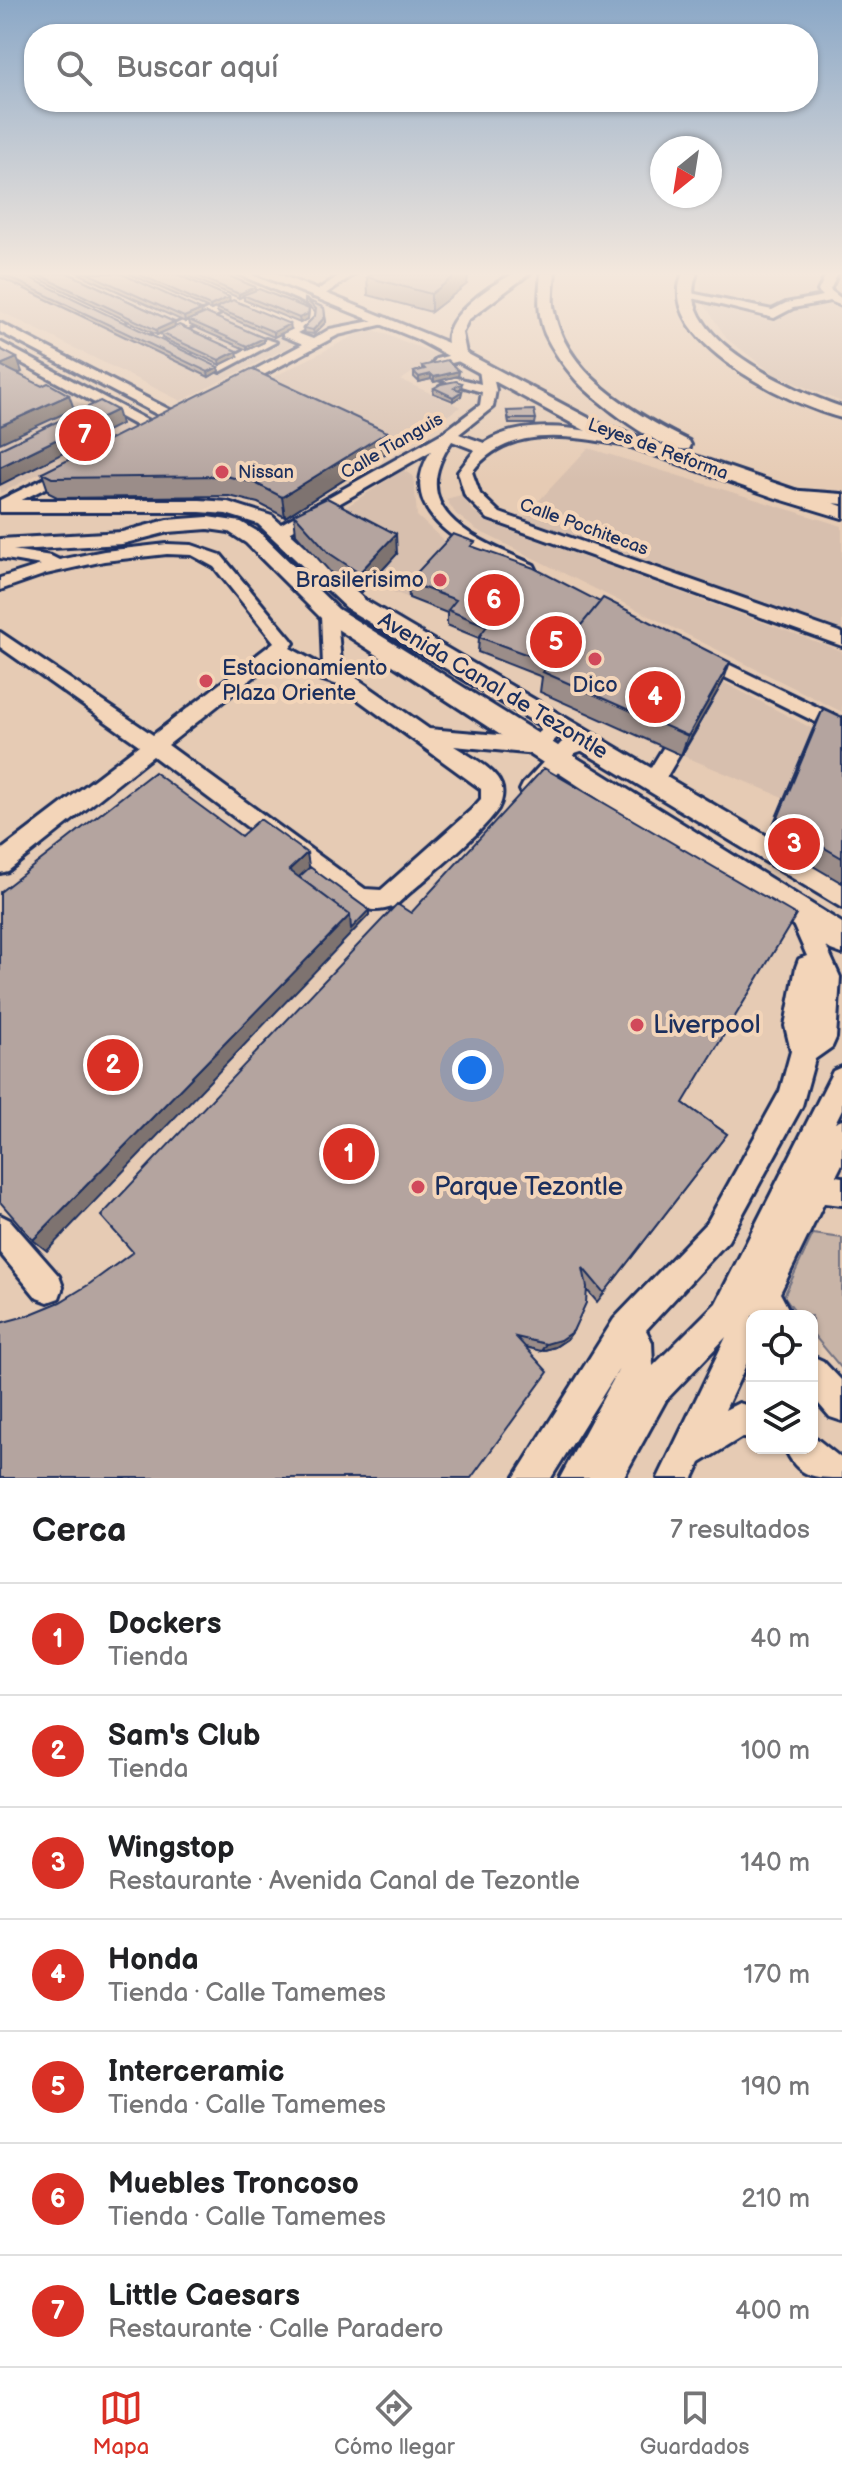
<!DOCTYPE html>
<html lang="es">
<meta charset="utf-8">
<style>
:root{--surface:#fff;--page:#f6f6f6;--text:#202124;--muted:#757577;--line:#e0e0e0;--accent:#d93025}
body{margin:0;font-family:"Balsamiq Sans",sans-serif;background:var(--page);color:var(--text)}
.controls{position:absolute;right:24px;bottom:24px;display:grid;overflow:hidden;border-radius:16px;box-shadow:0 2px 6px #0004}
.controls button{width:72px;height:72px;display:grid;place-items:center;padding:0;border:0;border-bottom:2px solid var(--line);background:var(--surface);color:var(--text);font:40px sans-serif}
.compass{position:absolute;left:650px;top:136px;width:72px;height:72px;border-radius:50%;background:var(--surface);box-shadow:0 2px 6px #0004;rotate:210deg}
.you{position:absolute;left:472px;top:1070px;width:28px;height:28px;margin:-20px;border:6px solid #fff;border-radius:50%;background:#1a73e8;box-shadow:0 0 0 12px #1a73e833}
.badge{display:grid;place-items:center;width:52px;height:52px;border-radius:50%;background:var(--accent);color:#fff;font-size:26px;font-weight:700}
.pin{position:absolute;translate:-50% -50%;border:4px solid #fff;box-shadow:0 2px 8px #0006}
.list{margin:0;padding:0;list-style:none}
h2{display:flex;justify-content:space-between;align-items:center;height:104px;margin:0;padding:0 32px;font-size:34px}
h2 small{font-size:26px;font-weight:400;color:var(--muted)}
.list li{display:grid;grid-template-columns:52px 1fr auto;gap:24px;align-items:center;box-sizing:border-box;height:112px;padding:0 32px;border-top:2px solid var(--line)}
.list b{display:block;font-size:30px;white-space:nowrap}
.list p{margin:0;font-size:26px;white-space:nowrap;color:var(--muted)}
.list em{font-size:26px;font-style:normal;color:var(--muted)}
.icon{flex:none;width:44px;height:44px;fill:none;stroke:currentColor;stroke-width:2;stroke-linecap:round;stroke-linejoin:round}
.map{position:relative;flex:none;width:842px;height:1478px;overflow:hidden}
.search{position:absolute;background:var(--surface);box-shadow:0 2px 6px #0004;left:24px;right:24px;top:24px;height:88px;display:flex;align-items:center;gap:20px;box-sizing:border-box;padding:0 28px;border-radius:32px;color:var(--muted);font-size:30px}
.sheet{height:888px;background:var(--surface)}
nav{display:flex;justify-content:space-around;align-items:center;box-sizing:border-box;height:112px;border-top:2px solid var(--line);background:var(--surface);font-size:22px;color:var(--muted)}
nav a{display:grid;justify-items:center;gap:4px}
nav .on{color:var(--accent)}
.map>svg:first-child{display:block}
.built{fill:#d7bfae}
.green{fill:#c8b4a7;stroke:#727282;stroke-width:2}
.lines{fill:none;stroke-linecap:round;stroke-linejoin:round}
.minor-casing{stroke:#1b2f5e;stroke-width:6}
.major-casing{stroke:#1b2f5e;stroke-width:6}
.minor{fill:#f3d5b9;fill-rule:evenodd}
.major{fill:#f3d5b9;fill-rule:evenodd}
.wall{fill:#9b8d89;stroke:#1b2f5e;stroke-width:2}
.shaded-wall{fill:#7e736f;stroke:#1b2f5e;stroke-width:2}
.building{fill:#b4a49f;stroke:#1b2f5e;stroke-width:2}
.poi-dot{fill:#d1495b;stroke:#f3d5b9;stroke-width:3}
.labels{text-anchor:middle;dominant-baseline:central;stroke-width:8;stroke-linejoin:round;paint-order:stroke}
.far-street-label{font-size:18px;fill:#1b2f5e;stroke:#f3d5b9}
.far-poi-label{font-size:18px;fill:#1b2f5e;stroke:#f3d5b9;text-anchor:start}
.poi-label{font-size:22px;fill:#1b2f5e;stroke:#f3d5b9;text-anchor:end}
.street-label{font-size:22px;fill:#1b2f5e;stroke:#f3d5b9}
.near-poi-label{font-size:26px;fill:#1b2f5e;stroke:#f3d5b9;text-anchor:start}
</style>
<div class="map">
<svg width="842" height="1478" viewBox="0 0 842 1478">
<rect width="100%" height="100%" fill="#e6cbb4"/>
<filter id="ink" filterUnits="userSpaceOnUse"><feTurbulence type="fractalNoise" baseFrequency=".0125" numOctaves="2"/><feDisplacementMap in="SourceGraphic" scale="16" xChannelSelector="R" yChannelSelector="G"/><feConvolveMatrix kernelMatrix="1 2 1 2 8 2 1 2 1" color-interpolation-filters="sRGB"/></filter>
<g filter="url(#ink)">
<path class="built" d="M 0,273 L 231,273 L 316,307 L 326,322 L 314,334 L 181,401 L 0,311 Z
M 705,273 L 842,273 L 842,402 L 775,375 L 727,339 L 701,299 L 701,280 Z
M 369,328 L 439,355 L 401,380 L 461,407 L 388,452 L 254,387 Z
M 0,360 L 104,416 L 129,429 L 0,493 Z
M 588,448 L 842,526 L 842,631 L 521,520 Z
M 403,470 L 414,477 L 417,516 L 453,549 L 409,598 L 370,583 L 396,554 L 329,518 Z
M 461,495 L 472,510 L 492,524 L 842,651 L 842,712 L 477,530 L 456,514 L 446,499 Z
M 723,682 L 813,729 L 785,798 L 681,755 Z"/>
<path class="green" d="M 813,1234 L 842,1238 L 842,1369 L 812,1333 L 812,1316 L 799,1316 L 784,1296 Z"/>
<g class="lines">
<defs>
<path id="minor" d="M 16,273 L 31,273 L 126,321 L 116,324 Z
M 168,273 L 184,273 L 300,321 L 308,317 L 213,273 L 228,273 L 318,312 L 318,322 L 297,333 L 313,339 L 330,329 L 387,318 L 393,322 L 338,335 L 239,388 L 232,384 L 234,381 L 303,344 L 283,336 L 283,330 L 291,326 L 239,305 L 160,341 L 152,341 L 152,335 L 229,300 Z
M 343,273 L 356,273 L 321,297 L 313,297 L 313,293 Z
M 827,273 L 838,273 L 830,290 L 842,299 L 842,306 L 830,301 L 793,308 L 774,318 L 680,295 L 686,292 L 772,310 L 786,303 L 823,296 L 818,291 Z
M 0,323 L 178,414 L 180,417 L 168,420 L 0,332 Z
M 266,339 L 276,342 L 220,372 L 190,357 L 196,353 L 220,363 Z
M 0,342 L 156,425 L 158,428 L 146,431 L 0,351 Z
M 463,352 L 467,353 L 467,359 L 444,365 L 440,372 L 429,369 L 436,359 Z
M 485,365 L 491,369 L 496,390 L 493,407 L 459,434 L 484,443 C 528,415 590,431 637,440 L 644,444 L 637,448 C 581,438 511,420 472,472 L 480,494 L 500,513 L 842,633 L 842,646 L 488,519 L 465,496 L 458,472 L 475,450 L 452,441 C 402,514 479,540 534,565 L 536,569 L 534,573 C 520,576 505,565 493,559 C 450,539 397,505 431,451 L 286,534 L 274,534 L 274,528 L 444,432 L 480,405 L 482,392 L 438,379 L 445,375 L 481,384 L 479,369 Z
M 68,467 L 73,468 L 73,474 L 0,511 L 0,500 Z
M 787,490 L 842,494 L 842,504 L 782,498 L 782,492 Z
M 167,544 L 192,545 L 221,555 L 291,639 L 294,643 L 290,648 L 323,666 L 321,614 L 330,608 L 336,610 L 342,672 L 352,675 L 429,729 L 532,738 L 541,731 L 538,719 L 541,714 L 555,714 L 561,734 L 543,751 L 536,754 L 454,746 C 469,756 495,768 501,785 C 504,792 502,802 498,809 C 477,839 424,879 395,906 C 377,913 367,910 350,904 L 153,756 L 8,871 L 0,873 L 0,851 L 139,745 L 0,647 L 0,632 L 153,735 L 274,642 L 214,567 L 192,555 L 167,554 L 104,561 L 46,574 L 0,590 L 0,578 L 41,565 L 0,558 L 0,548 L 51,556 L 59,560 L 104,551 ZM 278,658 L 301,673 L 338,685 L 481,789 L 481,799 L 471,810 L 381,890 L 365,889 L 168,745 Z
M 703,652 L 842,719 L 842,735 L 696,663 L 694,658 Z
M 686,720 L 693,722 L 696,727 L 660,788 L 646,788 L 643,782 L 646,776 L 679,722 Z
M 586,734 L 593,737 L 596,742 L 593,747 L 575,753 L 537,796 L 530,798 L 523,796 L 520,790 L 523,784 L 561,743 L 567,738 Z
M 800,903 L 808,906 L 840,977 L 836,1038 L 832,1047 L 815,1059 L 802,1106 L 728,1241 L 646,1330 L 652,1342 L 653,1366 L 716,1303 L 833,1071 L 842,1067 L 842,1109 L 835,1123 L 842,1120 L 842,1164 L 836,1176 L 842,1177 L 842,1205 L 824,1203 L 780,1293 L 792,1316 L 752,1316 L 752,1352 L 725,1410 L 739,1403 L 752,1407 L 752,1441 L 742,1437 L 700,1463 L 693,1478 L 658,1478 L 726,1337 L 666,1400 L 623,1478 L 560,1478 L 619,1369 L 551,1478 L 514,1478 L 614,1319 L 708,1221 L 780,1091 L 791,1051 L 785,1026 L 796,967 L 799,959 L 807,956 L 788,913 L 792,906 Z
M 0,1215 L 10,1220 L 59,1276 L 63,1287 L 59,1298 L 48,1302 L 37,1298 L 0,1253 Z
M 812,1356 L 823,1361 L 842,1381 L 842,1421 L 830,1417 L 812,1396 Z
M 812,1435 L 842,1459 L 842,1478 C 814,1478 797,1477 785,1448 L 812,1448 Z"/>
<path id="major" d="M 255,273 L 276,273 L 448,343 C 443,317 489,286 511,275 C 516,272 523,273 530,273 L 468,320 L 462,333 L 466,353 L 598,423 L 842,506 L 842,518 L 776,498 L 586,431 L 417,339 Z
M 541,273 L 555,273 C 554,283 552,295 553,305 C 562,373 633,413 689,441 L 691,445 L 689,449 C 663,455 593,399 576,380 C 564,366 553,351 545,334 C 537,314 539,294 541,273 Z
M 683,273 L 697,273 C 670,338 797,392 842,407 L 842,418 C 793,406 653,341 683,273 Z
M 0,500 L 200,500 L 228,502 L 272,516 L 365,600 L 842,880 L 842,908 L 349,610 L 258,524 L 226,514 L 200,512 L 0,512 Z
M 208,517 L 241,522 L 260,533 L 338,609 L 842,923 L 842,954 L 831,950 L 322,619 L 246,543 L 229,532 L 208,529 L 168,532 L 122,544 L 0,551 L 0,539 L 122,532 L 167,520 Z"/>
</defs>
<use href="#minor" class="minor-casing"/>
<use href="#major" class="major-casing"/>
<use href="#minor" class="minor"/>
<use href="#major" class="major"/>
</g>
<path class="wall" d="M 0,273 L 219,371 L 209,377 L 0,277 Z
M 27,273 L 68,273 L 174,322 L 175,327 L 238,356 L 220,365 L 162,338 L 161,333 L 157,335 Z
M 78,273 L 120,273 L 202,314 L 264,338 L 264,342 L 247,350 L 190,325 L 189,320 L 185,322 Z
M 127,273 L 174,273 L 229,297 L 230,302 L 291,329 L 274,337 L 217,312 L 216,308 L 211,310 Z
M 181,273 L 222,273 L 255,287 L 255,290 L 309,309 L 308,319 L 300,323 L 244,300 L 244,296 L 239,298 Z
M 373,273 L 468,273 L 467,284 L 431,312 L 368,295 L 367,277 Z
M 305,299 L 324,308 L 326,322 L 314,334 L 304,333 L 303,328 L 315,316 L 316,313 L 305,303 Z
M 422,366 L 459,371 L 458,376 L 434,382 L 431,379 L 419,382 L 414,377 L 414,372 L 422,370 Z
M 462,383 L 461,388 L 458,390 L 462,391 L 461,396 L 453,401 L 433,393 L 434,388 Z
M 507,411 L 536,419 L 535,424 L 509,424 Z
M 388,452 L 285,517 L 258,503 L 229,496 L 59,498 L 49,493 L 42,473 Z
M 294,514 L 397,554 L 361,593 L 331,573 L 296,534 Z
M 475,548 L 723,682 L 681,755 L 540,692 L 542,677 L 478,652 L 479,638 L 447,625 L 447,613 L 409,598 L 408,582 Z
M 823,709 L 842,718 L 842,883 L 767,839 L 813,729 Z
M 683,1103 L 727,1134 L 597,1302 L 587,1290 L 573,1331 L 567,1339 L 555,1347 L 541,1351 L 525,1347 L 26,1316 Z"/>
<path class="shaded-wall" d="M 459,273 L 468,273 L 467,284 L 431,312 L 431,294 Z
M 255,287 L 255,291 L 239,298 L 239,294 Z
M 229,297 L 230,302 L 211,310 L 210,306 Z
M 309,309 L 308,319 L 300,323 L 299,318 Z
M 201,310 L 202,314 L 185,322 L 184,317 Z
M 325,317 L 326,322 L 314,334 L 313,330 Z
M 174,322 L 175,327 L 157,335 L 156,330 Z
M 290,324 L 291,329 L 274,337 L 274,332 Z
M 264,338 L 264,342 L 247,350 L 247,346 Z
M 237,351 L 238,356 L 220,365 L 219,360 Z
M 17,358 L 22,372 L 6,380 L 0,365 Z
M 218,367 L 219,371 L 209,377 L 208,372 Z
M 459,371 L 458,376 L 434,382 L 434,377 Z
M 431,374 L 431,379 L 419,382 L 419,377 Z
M 462,391 L 461,396 L 453,401 L 453,397 Z
M 69,395 L 74,409 L 0,443 L 0,426 Z
M 117,410 L 121,424 L 0,485 L 0,467 Z
M 387,432 L 388,452 L 285,517 L 282,497 Z
M 396,534 L 397,554 L 361,593 L 359,573 Z
M 730,662 L 723,682 L 681,755 L 688,736 Z
M 307,853 L 310,872 L 295,886 L 289,870 Z
M 369,910 L 369,915 L 47,1251 L 33,1240 L 350,915 Z
M 573,1331 L 567,1339 L 555,1347 L 541,1351 L 546,1344 Z"/>
<path class="building" d="M 0,273 L 20,273 L 218,367 L 208,372 Z
M 35,273 L 68,273 L 174,322 L 156,330 Z
M 87,273 L 120,273 L 201,310 L 184,317 Z
M 136,273 L 174,273 L 229,297 L 210,306 Z
M 191,273 L 222,273 L 255,287 L 239,294 Z
M 373,273 L 459,273 L 431,294 L 367,277 Z
M 259,289 L 309,309 L 308,314 L 299,318 L 243,295 Z
M 305,299 L 324,308 L 325,317 L 313,330 L 303,328 L 315,316 L 316,309 Z
M 233,300 L 290,324 L 274,332 L 216,308 Z
M 206,313 L 264,338 L 247,346 L 189,320 Z
M 179,325 L 237,351 L 219,360 L 161,333 Z
M 0,349 L 17,358 L 0,365 L 42,386 L 48,383 L 69,395 L 0,426 Z
M 447,360 L 459,371 L 434,377 L 431,374 L 419,377 L 414,372 L 425,369 L 422,366 Z
M 251,369 L 387,432 L 282,497 L 255,483 L 226,476 L 52,478 L 42,473 Z
M 456,381 L 462,383 L 454,388 L 462,391 L 453,397 L 434,388 L 441,384 Z
M 100,401 L 117,410 L 0,467 L 0,449 Z
M 534,410 L 536,419 L 509,419 L 507,411 Z
M 327,498 L 396,534 L 359,573 L 329,553 L 294,514 Z
M 453,534 L 475,542 L 471,546 L 534,568 L 600,602 L 550,663 L 479,637 L 487,626 L 448,610 L 456,600 L 408,582 Z
M 603,598 L 730,662 L 688,736 L 543,672 Z
M 823,709 L 842,718 L 842,858 L 777,820 Z
M 544,768 L 796,915 L 683,1103 L 727,1134 L 604,1293 L 583,1268 L 587,1287 L 586,1303 L 573,1331 L 560,1340 L 546,1344 L 516,1337 L 548,1372 L 471,1478 L 0,1478 L 0,1323 L 26,1316 L 60,1302 L 88,1285 L 133,1252 L 101,1216 L 397,904 L 411,913 Z
M 154,772 L 241,836 L 260,819 L 307,853 L 289,870 L 350,915 L 33,1240 L 0,1202 L 0,892 Z
M 310,867 L 369,910 L 351,929 L 350,915 L 299,877 Z"/>
</g>
<linearGradient id="sky" x2="0" y2="1"><stop stop-color="#8ba8c7"/><stop offset="0.57" stop-color="#f4e8dd"/><stop offset="1" stop-color="#f4e8dd" stop-opacity="0"/></linearGradient>
<rect width="842" height="480" fill="url(#sky)"/>
<g class="poi-dot">
<circle cx="222" cy="472" r="8"/>
<circle cx="440" cy="580" r="8"/>
<circle cx="595" cy="659" r="8"/>
<circle cx="206" cy="681" r="8"/>
<circle cx="637" cy="1025" r="8"/>
<circle cx="418" cy="1187" r="8"/>
</g>
<g class="labels">
<g class="far-street-label">
<text transform="translate(392 446) rotate(-30)">Calle Tianguis</text>
<text transform="translate(658 449) rotate(20)">Leyes de Reforma</text>
<text transform="translate(584 527) rotate(20)">Calle Pochitecas</text>
</g>
<g class="far-poi-label">
<text x="238" y="472">Nissan</text>
</g>
<g class="poi-label">
<text x="424" y="580">Brasilerisimo</text>
<text x="222" y="668" text-anchor="start">Estacionamiento<tspan x="222" dy="25">Plaza Oriente</tspan></text>
<text x="595" y="685" text-anchor="middle">Dico</text>
</g>
<g class="street-label">
<text transform="translate(493 686) rotate(31)">Avenida Canal de Tezontle</text>
</g>
<g class="near-poi-label">
<text x="653" y="1025">Liverpool</text>
<text x="434" y="1187">Parque Tezontle</text>
</g>
</g>
</svg>
<div class="controls">
<button><svg class="icon" aria-label="locate" viewBox="0 0 24 24"><circle cx="12" cy="12" r="6"/><path d="M12 2v4M12 18v4M2 12h4M18 12h4"/></svg></button>
<button><svg class="icon" aria-label="layers" viewBox="0 0 24 24"><path d="M12 4l9 5-9 5-9-5zM3 14l9 5 9-5"/></svg></button>
</div>
<svg class="compass" viewBox="-18 -18 36 36"><path d="M0-13l5 13h-10z" fill="#e53935"/><path d="M0 13l5-13h-10z" fill="#757577"/></svg>
<div class="you"></div>
<div class="pin badge" style="left:349px;top:1154px">1</div>
<div class="pin badge" style="left:113px;top:1065px">2</div>
<div class="pin badge" style="left:794px;top:844px">3</div>
<div class="pin badge" style="left:655px;top:697px">4</div>
<div class="pin badge" style="left:556px;top:642px">5</div>
<div class="pin badge" style="left:494px;top:600px">6</div>
<div class="pin badge" style="left:85px;top:435px">7</div>
<div class="search"><svg class="icon" aria-label="search" viewBox="0 0 24 24"><circle cx="10" cy="10" r="6"/><path d="M15 15l6 6"/></svg>Buscar aquí</div>
</div>
<section class="sheet">
<h2>Cerca<small>7 resultados</small></h2>
<ul class="list">
<li><span class="badge">1</span><div><b>Dockers</b><p>Tienda</p></div><em>40 m</em></li>
<li><span class="badge">2</span><div><b>Sam's Club</b><p>Tienda</p></div><em>100 m</em></li>
<li><span class="badge">3</span><div><b>Wingstop</b><p>Restaurante · Avenida Canal de Tezontle</p></div><em>140 m</em></li>
<li><span class="badge">4</span><div><b>Honda</b><p>Tienda · Calle Tamemes</p></div><em>170 m</em></li>
<li><span class="badge">5</span><div><b>Interceramic</b><p>Tienda · Calle Tamemes</p></div><em>190 m</em></li>
<li><span class="badge">6</span><div><b>Muebles Troncoso</b><p>Tienda · Calle Tamemes</p></div><em>210 m</em></li>
<li><span class="badge">7</span><div><b>Little Caesars</b><p>Restaurante · Calle Paradero</p></div><em>400 m</em></li>
</ul>
</section>
<nav>
<a class="on"><svg class="icon" aria-label="map" viewBox="0 0 24 24"><path d="M3 6l6-2 6 2 6-2v14l-6 2-6-2-6 2zM9 4v14M15 6v14"/></svg>Mapa</a>
<a><svg class="icon" aria-label="directions" viewBox="0 0 24 24"><path d="M12 3l9 9-9 9-9-9zM9 14v-3h6M13 9l2 2-2 2"/></svg>Cómo llegar</a>
<a><svg class="icon" aria-label="saved" viewBox="0 0 24 24"><path d="M7 4h10v16l-5-4-5 4z"/></svg>Guardados</a>
</nav>
